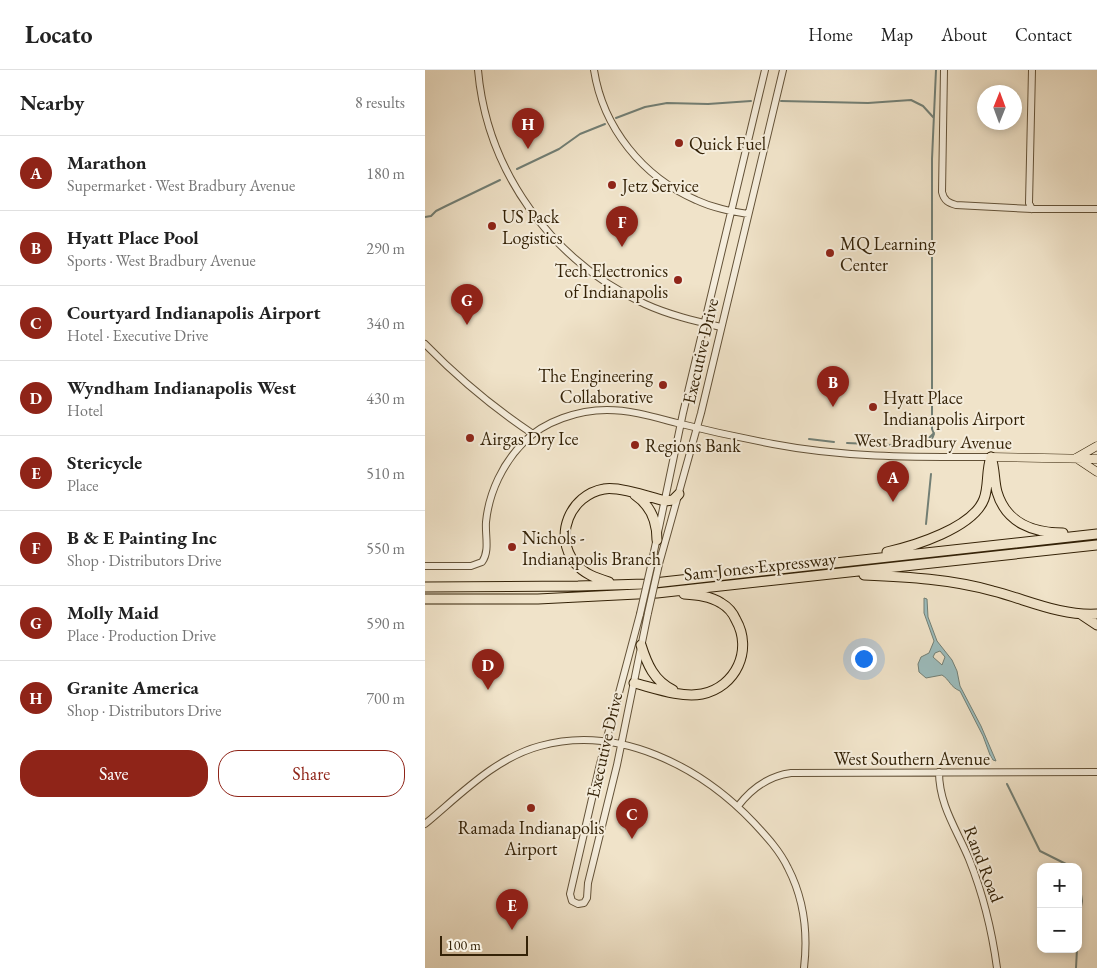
<!DOCTYPE html>
<meta charset="utf-8">
<style>
:root{--surface:#fff;--page:#f6f6f6;--text:#222;--muted:#767676;--line:#e0e0e0;--accent:#8f2418}
body{margin:0;font-family:"EB Garamond",serif;background:var(--page);color:var(--text)}
.controls{position:absolute;right:15px;bottom:15px;display:grid;overflow:hidden;border-radius:10px;box-shadow:0 2px 8px #0003}
.controls button{width:45px;height:45px;display:grid;place-items:center;padding:0;border:0;border-bottom:1px solid var(--line);background:var(--surface);color:var(--text);font:25px sans-serif}
.compass{position:absolute;left:552px;top:15px;width:45px;height:45px;border-radius:50%;background:var(--surface);box-shadow:0 2px 8px #0003;rotate:1deg}
.scale{position:absolute;left:15px;bottom:12px;width:88px;box-sizing:border-box;padding-left:5px;border:2px solid #342207;border-top:0;font-size:14px;line-height:18px;white-space:nowrap;color:#342207;-webkit-text-stroke:4px #f5eddc;paint-order:stroke}
.you{position:absolute;left:438px;top:588px;width:18px;height:18px;margin:-12px;border:4px solid #fff;border-radius:50%;background:#1a73e8;box-shadow:0 0 0 8px #1a73e833}
.badge{display:grid;place-items:center;width:32px;height:32px;border-radius:50%;background:var(--accent);color:#fff;font-size:16px;font-weight:700}
.pin{position:absolute;translate:-50% -41px;filter:drop-shadow(0 1px 2px #0008)}
.pin::after{content:'';position:absolute;top:26px;width:18px;height:15px;background:inherit;clip-path:polygon(0 0,100% 0,50% 100%)}
.list{margin:0;padding:0;list-style:none}
h2{display:flex;justify-content:space-between;align-items:center;height:65px;margin:0;padding:0 20px;font-size:21px}
h2 small{font-size:16px;font-weight:400;color:var(--muted)}
.list li{display:grid;grid-template-columns:32px 1fr auto;gap:15px;align-items:center;box-sizing:border-box;height:75px;padding:0 20px;border-top:1px solid var(--line)}
.list b{display:block;font-size:19px;white-space:nowrap}
.list p{margin:0;font-size:16px;white-space:nowrap;color:var(--muted)}
.list em{font-size:16px;font-style:normal;color:var(--muted)}
.actions{display:flex;gap:10px;padding:15px 20px}
.actions a{flex:1;padding:11px 0;border:1px solid var(--accent);border-radius:20px;text-align:center;font-size:18px;color:var(--accent)}
.actions .main{background:var(--accent);color:#fff}
.map{position:relative;flex:none;width:672px;height:898px;overflow:hidden}
header{display:flex;align-items:center;gap:30px;box-sizing:border-box;height:70px;padding:0 25px;background:var(--surface);border-bottom:1px solid var(--line)}
header strong{font-size:24px}
nav{display:flex;gap:28px;margin-inline-start:auto;font-size:18px}
main{display:flex}
aside{flex:1;background:var(--surface)}
.map>svg:first-child{display:block}
.water{fill:#9cbdbe;stroke:#727f75;fill-rule:evenodd}
.lines{fill:none;stroke-linecap:round;stroke-linejoin:round}
.stream{stroke:#727f75;stroke-width:2}
.minor-casing{stroke:#635238;stroke-width:8}
.major-casing{stroke:#342207;stroke-width:9}
.highway-casing{stroke:#342207;stroke-width:11}
.minor{stroke:#f5eddc;stroke-width:6}
.major{stroke:#f0e3c9;stroke-width:8}
.highway{stroke:#f0e3c9;stroke-width:9}
.minor-bridge-casing{stroke:#635238;stroke-width:8;stroke-linecap:butt}
.minor-bridge{stroke:#f5eddc;stroke-width:6}
.poi-dot{fill:#8f2418;stroke:#f5eddc;stroke-width:2}
.labels{text-anchor:middle;dominant-baseline:central;stroke-width:4;stroke-linejoin:round;paint-order:stroke}
.poi-label{font-size:18px;fill:#342207;stroke:#f5eddc;text-anchor:start}
.street-label{font-size:18px;fill:#342207;stroke:#f5eddc}
</style>
<header>
<strong>Locato</strong>
<nav><a>Home</a><a>Map</a><a>About</a><a>Contact</a></nav>
</header>
<main>
<aside>
<h2>Nearby<small>8 results</small></h2>
<ul class="list">
<li><span class="badge">A</span><div><b>Marathon</b><p>Supermarket · West Bradbury Avenue</p></div><em>180 m</em></li>
<li><span class="badge">B</span><div><b>Hyatt Place Pool</b><p>Sports · West Bradbury Avenue</p></div><em>290 m</em></li>
<li><span class="badge">C</span><div><b>Courtyard Indianapolis Airport</b><p>Hotel · Executive Drive</p></div><em>340 m</em></li>
<li><span class="badge">D</span><div><b>Wyndham Indianapolis West</b><p>Hotel</p></div><em>430 m</em></li>
<li><span class="badge">E</span><div><b>Stericycle</b><p>Place</p></div><em>510 m</em></li>
<li><span class="badge">F</span><div><b>B &amp; E Painting Inc</b><p>Shop · Distributors Drive</p></div><em>550 m</em></li>
<li><span class="badge">G</span><div><b>Molly Maid</b><p>Place · Production Drive</p></div><em>590 m</em></li>
<li><span class="badge">H</span><div><b>Granite America</b><p>Shop · Distributors Drive</p></div><em>700 m</em></li>
</ul>
<div class="actions"><a class="main">Save</a><a>Share</a></div>
</aside>
<div class="map">
<svg width="672" height="898" viewBox="0 0 672 898">
<rect width="100%" height="100%" fill="#f0e3c9"/>
<filter id="stains"><feTurbulence type="fractalNoise" baseFrequency=".004" numOctaves="4"/><feColorMatrix values="0 0 0 0 .2 0 0 0 0 .09 0 0 0 0 .02 0 0 0 .5 -.17"/></filter>
<radialGradient id="worn" r=".72"><stop offset=".6" stop-color="#630" stop-opacity="0"/><stop offset="1" stop-color="#630" stop-opacity=".3"/></radialGradient>
<path class="water" d="M 499,528 L 502,529 L 503,547 L 512,571 L 527,590 L 532,601 L 535,616 L 556,656 L 571,691 L 568,690 L 565,685 L 558,666 L 535,621 C 525,617 525,610 517,605 L 501,608 L 494,602 L 493,594 L 496,587 L 504,583 L 509,571 L 499,543 ZM 515,581 L 520,587 L 517,595 L 508,587 L 510,583 Z"/>
<g class="lines">
<path class="stream" d="M 356,31 L 443,33 L 486,30 L 498,36 L 508,47
M 191,48 L 220,37 L 242,33 L 283,34 L 326,31
M 92,99 L 134,79 L 155,64 L 180,54
M 0,147 L 6,146 L 11,141 L 21,136 L 75,110
M 384,369 L 409,372
M 507,369 L 509,364 L 507,359 L 507,89 L 511,0
M 422,373 L 489,376 L 499,373 L 509,363
M 501,454 L 506,404
M 582,714 L 615,781 L 647,797
M 653,805 L 657,831 L 653,854
M 651,898 L 652,879"/>
<defs>
<path id="minor" d="M 53,0 C 62,102 127,191 220,234 C 244,245 270,251 296,257
M 169,0 C 178,58 218,107 271,130 C 288,138 305,141 323,144
M 519,0 L 517,122 C 519,131 524,133 531,135 L 607,139 L 672,139
M 607,139 L 604,133 L 607,0
M 0,274 C 33,308 69,338 108,364
M 234,494 L 276,343 L 358,0
M 0,496 L 46,496 L 57,492 C 65,481 60,465 61,452 C 64,422 78,393 99,372 C 119,351 154,340 182,340 C 206,340 229,347 252,353 C 284,361 316,368 348,374 C 421,388 493,387 566,387
M 226,496 L 258,343 L 340,0
M 215,544 L 175,694 L 145,824 L 147,831 L 153,834 L 159,833 L 162,828 L 163,813 L 192,695 L 223,543
M 514,702 C 514,735 532,760 544,789 C 558,824 567,861 572,898
M 313,736 C 327,718 343,706 366,703 L 672,702
M 0,754 C 35,725 70,688 115,676 C 194,654 276,697 329,753 C 342,767 355,781 363,798 C 379,829 383,864 379,898"/>
<path id="major" d="M 672,376 L 651,388 L 672,402
M 566,387 L 672,389"/>
<path id="highway" d="M 566,387 C 570,399 569,411 572,422 C 581,453 609,463 638,463
M 210,425 C 225,435 232,451 232,470
M 462,482 C 489,476 548,458 559,429 C 564,416 561,401 566,387
M 439,505 C 483,507 526,509 568,521 C 603,530 635,546 672,544
M 184,512 C 171,508 159,504 150,493 C 128,466 145,425 179,419 C 193,416 225,427 240,431 L 248,430 L 254,424
M 0,517 L 153,516 L 220,514 L 672,464
M 0,529 L 113,529 L 232,523 L 672,475
M 657,545 L 672,555
M 216,575 C 222,594 229,611 248,620
M 209,613 C 229,618 256,628 277,624 C 311,617 328,580 311,550 C 308,543 303,537 296,533 C 285,526 272,525 259,524"/>
</defs>
<use href="#minor" class="minor-casing"/>
<use href="#major" class="major-casing"/>
<use href="#highway" class="highway-casing"/>
<use href="#minor" class="minor"/>
<use href="#major" class="major"/>
<use href="#highway" class="highway"/>
<defs>
<path id="minor-bridge" d="M 223,543 L 234,494
M 215,544 L 226,496"/>
</defs>
<use href="#minor-bridge" class="minor-bridge-casing"/>
<use href="#minor-bridge" class="minor-bridge"/>
</g>
<g class="poi-dot">
<circle cx="254" cy="73" r="5"/>
<circle cx="187" cy="115" r="5"/>
<circle cx="67" cy="156" r="5"/>
<circle cx="405" cy="183" r="5"/>
<circle cx="253" cy="210" r="5"/>
<circle cx="238" cy="315" r="5"/>
<circle cx="448" cy="337" r="5"/>
<circle cx="45" cy="368" r="5"/>
<circle cx="210" cy="375" r="5"/>
<circle cx="87" cy="477" r="5"/>
<circle cx="106" cy="738" r="5"/>
</g>
<g class="labels">
<g class="poi-label">
<text x="264" y="73">Quick Fuel</text>
<text x="197" y="115">Jetz Service</text>
<text x="77" y="146">US Pack<tspan x="77" dy="21">Logistics</tspan></text>
<text x="415" y="173">MQ Learning<tspan x="415" dy="21">Center</tspan></text>
<text x="243" y="200" text-anchor="end">Tech Electronics<tspan x="243" dy="21">of Indianapolis</tspan></text>
<text x="228" y="305" text-anchor="end">The Engineering<tspan x="228" dy="21">Collaborative</tspan></text>
<text x="458" y="327">Hyatt Place<tspan x="458" dy="21">Indianapolis Airport</tspan></text>
<text x="55" y="368">Airgas Dry Ice</text>
<text x="220" y="375">Regions Bank</text>
<text x="97" y="467">Nichols -<tspan x="97" dy="21">Indianapolis Branch</tspan></text>
<text x="106" y="757" text-anchor="middle">Ramada Indianapolis<tspan x="106" dy="21">Airport</tspan></text>
</g>
<g class="street-label">
<text transform="translate(275 281) rotate(-77)">Executive Drive</text>
<text transform="translate(508 371) rotate(1)">West Bradbury Avenue</text>
<text transform="translate(335 496) rotate(-6)">Sam Jones Expressway</text>
<text transform="translate(179 675) rotate(-77)">Executive Drive</text>
<text x="487" y="688">West Southern Avenue</text>
<text transform="translate(559 794) rotate(69)">Rand Road</text>
</g>
</g>
<rect width="100%" height="100%" filter="url(#stains)"/>
<rect width="100%" height="100%" fill="url(#worn)"/>
</svg>
<div class="controls">
<button>+</button>
<button>−</button>
</div>
<svg class="compass" viewBox="-18 -18 36 36"><path d="M0-13l5 13h-10z" fill="#e53935"/><path d="M0 13l5-13h-10z" fill="#767676"/></svg>
<div class="scale">100 m</div>
<div class="you"></div>
<div class="pin badge" style="left:468px;top:432px">A</div>
<div class="pin badge" style="left:408px;top:337px">B</div>
<div class="pin badge" style="left:207px;top:769px">C</div>
<div class="pin badge" style="left:63px;top:620px">D</div>
<div class="pin badge" style="left:87px;top:860px">E</div>
<div class="pin badge" style="left:197px;top:177px">F</div>
<div class="pin badge" style="left:42px;top:255px">G</div>
<div class="pin badge" style="left:103px;top:79px">H</div>
</div>
</main>
